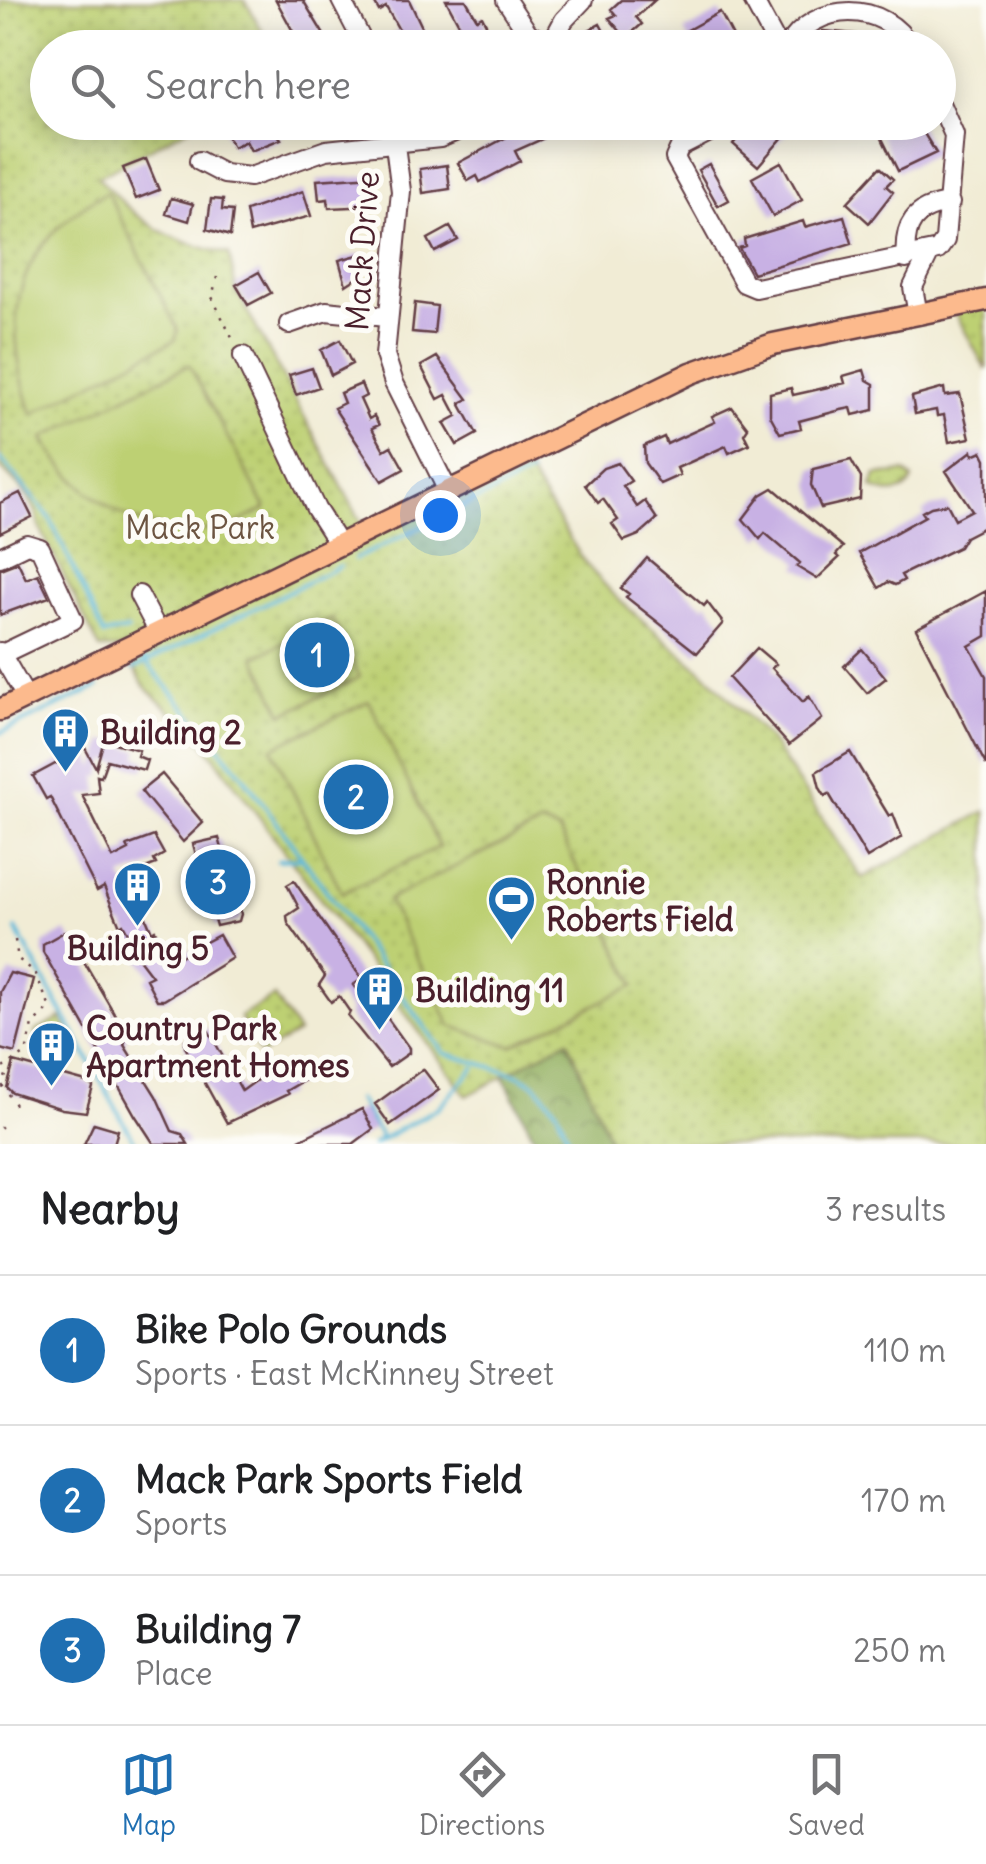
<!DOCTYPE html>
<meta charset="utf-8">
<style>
:root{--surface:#fff;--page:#f6f6f6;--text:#202124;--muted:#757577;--line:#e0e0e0;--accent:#1f6fb2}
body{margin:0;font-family:Delius,sans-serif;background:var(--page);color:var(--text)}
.you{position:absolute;left:440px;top:515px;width:35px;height:35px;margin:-25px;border:8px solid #fff;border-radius:50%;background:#1a73e8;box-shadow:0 0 0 15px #1a73e833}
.badge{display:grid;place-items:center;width:65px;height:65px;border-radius:50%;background:var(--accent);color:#fff;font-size:32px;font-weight:700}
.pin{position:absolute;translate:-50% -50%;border:5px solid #fff;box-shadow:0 2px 10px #0006}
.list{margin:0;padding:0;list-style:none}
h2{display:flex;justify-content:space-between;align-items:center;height:130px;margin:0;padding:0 40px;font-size:42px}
h2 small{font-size:32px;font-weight:400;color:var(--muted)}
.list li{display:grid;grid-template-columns:65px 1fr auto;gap:30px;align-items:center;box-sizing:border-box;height:150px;padding:0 40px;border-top:2px solid var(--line)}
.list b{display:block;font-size:38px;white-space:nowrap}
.list p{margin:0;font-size:32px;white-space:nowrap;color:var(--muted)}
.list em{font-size:32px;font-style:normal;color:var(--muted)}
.icon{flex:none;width:55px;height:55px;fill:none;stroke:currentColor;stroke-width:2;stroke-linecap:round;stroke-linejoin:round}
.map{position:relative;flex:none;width:986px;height:1144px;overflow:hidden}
.search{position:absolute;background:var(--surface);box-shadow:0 5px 25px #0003;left:30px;right:30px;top:30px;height:110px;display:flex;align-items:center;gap:25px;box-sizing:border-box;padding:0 35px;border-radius:55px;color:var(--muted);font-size:38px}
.sheet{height:580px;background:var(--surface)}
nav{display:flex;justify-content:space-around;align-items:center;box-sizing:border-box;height:140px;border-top:2px solid var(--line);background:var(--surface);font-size:28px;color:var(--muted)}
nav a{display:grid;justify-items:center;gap:5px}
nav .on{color:var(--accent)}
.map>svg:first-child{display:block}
.grass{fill:url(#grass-dots);stroke:#84784f;stroke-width:2.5}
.forest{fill:url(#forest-crowns);stroke:#706848;stroke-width:2.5}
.garden{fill:#bdd073;stroke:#84784f;stroke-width:2.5}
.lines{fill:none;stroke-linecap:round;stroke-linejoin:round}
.stream{stroke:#5cb9da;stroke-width:4}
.building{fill:#c8b1e4}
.minor-casing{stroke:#633e44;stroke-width:22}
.major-casing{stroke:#633e44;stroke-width:25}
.path{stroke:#633e44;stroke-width:2.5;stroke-dasharray:2.5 8;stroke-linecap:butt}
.minor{stroke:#fff;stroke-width:18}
.major{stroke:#fcba8d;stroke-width:20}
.labels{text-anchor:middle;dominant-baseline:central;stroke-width:10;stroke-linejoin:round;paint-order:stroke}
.street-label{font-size:32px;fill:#4a1f2b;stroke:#fdfcf7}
.park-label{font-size:32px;fill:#6c5441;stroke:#fdfcf7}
.poi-label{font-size:32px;font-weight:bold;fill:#4a1f2b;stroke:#fdfcf7;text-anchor:start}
</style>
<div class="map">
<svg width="986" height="1144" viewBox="0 0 986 1144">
<defs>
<pattern id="grass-dots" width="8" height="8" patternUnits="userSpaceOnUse" patternTransform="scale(2.5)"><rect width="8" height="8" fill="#bdd073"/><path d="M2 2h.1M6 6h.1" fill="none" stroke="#a4b264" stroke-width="1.8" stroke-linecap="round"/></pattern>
<pattern id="forest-crowns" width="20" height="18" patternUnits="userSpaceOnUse" patternTransform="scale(2.5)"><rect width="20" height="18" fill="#96b265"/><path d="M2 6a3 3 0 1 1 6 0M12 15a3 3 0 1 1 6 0" fill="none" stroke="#7c9053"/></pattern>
</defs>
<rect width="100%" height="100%" fill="#fdfcf7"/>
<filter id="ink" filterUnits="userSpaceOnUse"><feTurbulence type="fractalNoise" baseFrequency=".01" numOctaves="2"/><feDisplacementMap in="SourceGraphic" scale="20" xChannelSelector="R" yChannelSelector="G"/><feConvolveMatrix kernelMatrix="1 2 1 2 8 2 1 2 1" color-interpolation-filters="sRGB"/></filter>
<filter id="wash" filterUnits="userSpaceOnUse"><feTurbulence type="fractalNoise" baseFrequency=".0048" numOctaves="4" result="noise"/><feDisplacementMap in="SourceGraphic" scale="40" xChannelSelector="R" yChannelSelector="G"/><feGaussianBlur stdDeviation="2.25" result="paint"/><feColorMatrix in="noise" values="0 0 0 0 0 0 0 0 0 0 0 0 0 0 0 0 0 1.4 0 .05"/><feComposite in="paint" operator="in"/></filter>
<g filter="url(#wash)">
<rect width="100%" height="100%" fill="#f1ecd5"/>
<path class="grass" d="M 0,0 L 245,0 L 271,47 L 48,48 L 48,122 L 197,123 L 98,177 C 143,225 164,240 229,254 L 236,290 L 366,531 L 518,456 L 585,563 L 619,600 L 709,677 L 770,740 L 862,878 L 986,811 L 986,1144 L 611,1144 L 568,1041 L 467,1096 L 204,743 L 144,686 L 125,649 L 100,649 L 39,526 C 38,502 16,483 0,467 Z
M 986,300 L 986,370 L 952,307 Z
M 905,472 L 913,479 C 907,496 884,495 872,487 L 876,475 Z
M 274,997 L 298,1033 L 261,1054 L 240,1017 Z"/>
<path class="forest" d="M 568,1040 L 611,1144 L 538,1144 L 503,1076 Z"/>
<path class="garden" d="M 107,192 L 178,330 L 175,340 L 32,414 C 0,318 13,243 107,192 Z
M 189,365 L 266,509 C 251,516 233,527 216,529 C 142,540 80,500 43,438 Z
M 332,619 L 360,677 L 283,714 L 255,657 Z
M 369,701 L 439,847 L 342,893 L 272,748 Z
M 542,824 L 559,831 L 635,985 L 512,1046 L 451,1026 L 388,900 Z
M 61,1018 L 73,1041 L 48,1055 L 35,1032 Z"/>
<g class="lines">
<path class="stream" d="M 0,458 L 50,518 L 104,635 L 128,630
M 355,559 L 530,474
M 142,657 L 241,773 L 444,1053 L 519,1075 L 537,1086 L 557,1110 L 571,1144
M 133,669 L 340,566
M 0,733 L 98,687
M 278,860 L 302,858
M 16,929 L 136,1144
M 358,1099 L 381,1138
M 373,1144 L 438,1108 L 475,1067"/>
</g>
<g id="blocks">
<path class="building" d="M 276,0 L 303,0 L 332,48 L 302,48 Z
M 373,0 L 409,0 L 432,48 L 398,48 L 391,35 L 399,30 L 386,7 L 379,11 Z
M 446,0 L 466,0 L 477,19 L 482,16 L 487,26 L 477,31 L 486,48 L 465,48 L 456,31 L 461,28 Z
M 621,0 L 655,0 L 636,17 L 642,24 L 626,38 L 609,18 L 616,15 L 611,9 Z
M 720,12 L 739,48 L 676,48 L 689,40 L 684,32 Z
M 600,24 L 613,48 L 589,48 L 581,34 Z
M 823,31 L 886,37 L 886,48 L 818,48 Z
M 239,122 L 292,122 L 276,132 L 281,139 L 251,151 L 246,141 L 233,147 L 224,130 Z
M 535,122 L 541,122 L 549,136 L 515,151 L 520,161 L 480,182 L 477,176 L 468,181 L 458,163 Z
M 651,122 L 691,122 L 660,139 Z
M 752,122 L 796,122 L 758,166 L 733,144 Z
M 874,122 L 917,122 L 936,153 L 898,171 Z
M 146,159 L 159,190 L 136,199 L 123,168 Z
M 781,162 L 802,200 L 773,216 L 752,178 Z
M 709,164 L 729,200 L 718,206 L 698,170 Z
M 447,165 L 450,189 L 423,193 L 420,169 Z
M 880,167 L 893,179 L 886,186 L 893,192 L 869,223 L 847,203 Z
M 373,176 L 376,206 L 329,208 L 328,199 L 319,200 L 317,180 Z
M 303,191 L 311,216 L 250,233 L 246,211 Z
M 171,198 L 193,204 L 189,221 L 166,214 Z
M 211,199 L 223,200 L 222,210 L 233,211 L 230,236 L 207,229 Z
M 844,216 L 852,243 L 753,273 L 739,248 L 745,246 L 744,239 L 803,221 L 805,227 Z
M 450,227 L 458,240 L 435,252 L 428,239 Z
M 361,254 L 366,272 L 346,285 L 339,260 Z
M 259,272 L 271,293 L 248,305 L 236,285 Z
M 415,303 L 437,306 L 434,334 L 412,332 Z
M 340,340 L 352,364 L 331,375 L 321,350 Z
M 437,357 L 468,399 L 460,403 L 477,434 L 457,445 L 444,423 L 457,416 L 446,395 L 438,399 L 421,366 Z
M 312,368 L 319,387 L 296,395 L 289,375 Z
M 864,370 L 867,380 L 874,384 L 874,410 L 853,415 L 851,408 L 841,410 L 799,421 L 801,428 L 780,433 L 770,415 L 770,393 L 791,388 L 793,395 L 811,391 L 845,383 L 843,376 Z
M 361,384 L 366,396 L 360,399 L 369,419 L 374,416 L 379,425 L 372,428 L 384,450 L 391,446 L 404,469 L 382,481 L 334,408 L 344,403 L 340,393 Z
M 944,388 L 945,396 L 960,394 L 970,438 L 949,442 L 944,415 L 937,416 L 936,410 L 915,414 L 912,397 Z
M 732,407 L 748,428 L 744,434 L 749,444 L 729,453 L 726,446 L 697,459 L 677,468 L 680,475 L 660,484 L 645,463 L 644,446 L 664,437 L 667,444 L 684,436 L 715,422 L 712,416 Z
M 972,451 L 973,455 L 982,451 L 986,459 L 986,526 L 965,537 L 959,547 L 901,575 L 904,580 L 895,585 L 888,582 L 879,588 L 859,553 L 925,516 L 922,512 L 931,507 L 947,504 L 955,519 L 972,510 L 946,471 Z
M 851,460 L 861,478 L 860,499 L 821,508 L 811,485 L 813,469 Z
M 618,463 L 631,481 L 623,486 L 637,507 L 645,501 L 657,519 L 639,535 L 624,541 L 612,524 L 618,520 L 603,499 L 598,503 L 585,485 L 603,468 Z
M 773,488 L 843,547 L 836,555 L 839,558 L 817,579 L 797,567 L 800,563 L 765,533 L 760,539 L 743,519 L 761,495 Z
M 20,493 L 32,517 L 0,533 L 0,503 Z
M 647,558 L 704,606 L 707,602 L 723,623 L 697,653 L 626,597 L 629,594 L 621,588 Z
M 18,562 L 26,579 L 38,574 L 49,597 L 0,615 L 0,569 Z
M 986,591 L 986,636 L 969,646 L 986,676 L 986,765 L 916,629 Z
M 757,648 L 776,664 L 772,668 L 803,702 L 809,696 L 822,719 L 789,745 L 729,678 Z
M 862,649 L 886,678 L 867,693 L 844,666 Z
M 104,740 L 139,750 L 137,756 L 147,760 L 144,770 L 107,760 L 101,777 L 97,776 L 99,793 L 82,795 L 113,858 L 129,850 L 127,846 L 154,836 L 164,854 L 154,860 L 156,864 L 122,877 L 133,898 L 137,896 L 152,932 L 155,930 L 159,937 L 169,962 L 219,935 L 232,958 L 164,1000 L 157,1000 L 146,979 L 152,976 L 133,951 L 129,944 L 133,942 L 123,924 L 120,926 L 104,887 L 97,891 L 50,797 L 46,799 L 33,776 L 85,748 L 96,768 Z
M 850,752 L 889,816 L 893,814 L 902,837 L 867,858 L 829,794 L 825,796 L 820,788 L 816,772 Z
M 162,774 L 203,823 L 183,842 L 141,791 Z
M 219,838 L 241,914 L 239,921 L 216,926 L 193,844 Z
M 294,881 L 362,979 L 353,985 L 365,1001 L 373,998 L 409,1048 L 409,1053 L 389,1067 L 348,1016 L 350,1012 L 339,996 L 331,1002 L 319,985 L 325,976 L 288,923 L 287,916 L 299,908 L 287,885 Z
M 66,931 L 127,1035 L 124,1045 L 156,1096 L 172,1131 L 182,1134 L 188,1144 L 154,1144 L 135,1115 L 43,952 L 43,944 Z
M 10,973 L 34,979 L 15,1053 L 0,1049 L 0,992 Z
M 207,1028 L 242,1091 L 271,1070 L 273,1074 L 283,1068 L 286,1073 L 301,1065 L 308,1078 L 286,1091 L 288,1094 L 227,1123 L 185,1047 L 185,1040 Z
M 14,1062 L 86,1082 L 93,1087 L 86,1112 L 62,1109 L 12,1093 L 7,1088 Z
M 423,1069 L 439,1090 L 390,1125 L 375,1104 Z
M 362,1109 L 373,1129 L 353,1144 L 291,1144 Z
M 94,1123 L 118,1130 L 114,1144 L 84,1144 Z"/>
</g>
</g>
<g filter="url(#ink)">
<use href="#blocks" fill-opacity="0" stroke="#633e44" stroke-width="2.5"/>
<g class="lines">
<defs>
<path id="minor" d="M 341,0 L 366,48
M 506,0 L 528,33 L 549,46
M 753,0 L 779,48
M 549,48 L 564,20 L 583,0
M 787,48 C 815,0 885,0 911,48
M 392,122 L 401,191 L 385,355 L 394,383 L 448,491
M 729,122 L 680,147 L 675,158 L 744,283 L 756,288 L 938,250 L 945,240 L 954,135 L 938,99
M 199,161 L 224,174 L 250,177 L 326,150 L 440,138 L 478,122
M 906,259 C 903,225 914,207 950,203
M 918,315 L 913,287 L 929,254
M 289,324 L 326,311 L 386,317
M 243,356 L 316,509 L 339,545
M 0,557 L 27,544 L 40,548 L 73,620 L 0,655
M 139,595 L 159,633
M 0,652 L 26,697"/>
<path id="major" d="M 0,710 L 691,373 L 773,344 L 986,300"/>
</defs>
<use href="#minor" class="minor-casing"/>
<use href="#major" class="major-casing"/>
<path class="path" d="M 217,277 L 212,297 L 234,342
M 15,940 L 18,959 L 35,972 L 50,1008 L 33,1025 L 26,1053 L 4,1067 L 7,1073 L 2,1085 L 17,1108
M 0,1128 L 7,1122"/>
<use href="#minor" class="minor"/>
<use href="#major" class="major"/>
</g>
</g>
<defs>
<symbol id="building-pin" viewBox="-11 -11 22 30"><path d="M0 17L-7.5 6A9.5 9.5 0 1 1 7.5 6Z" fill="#1f6fb2" stroke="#fdfcf7"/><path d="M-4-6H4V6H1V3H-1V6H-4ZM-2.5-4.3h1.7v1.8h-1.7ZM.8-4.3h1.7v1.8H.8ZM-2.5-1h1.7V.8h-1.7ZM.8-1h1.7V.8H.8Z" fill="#fff"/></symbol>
<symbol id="stadium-pin" viewBox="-11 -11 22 30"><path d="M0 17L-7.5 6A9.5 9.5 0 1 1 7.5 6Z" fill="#1f6fb2" stroke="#fdfcf7"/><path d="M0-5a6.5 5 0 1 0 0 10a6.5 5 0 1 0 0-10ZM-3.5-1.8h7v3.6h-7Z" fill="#fff"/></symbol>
</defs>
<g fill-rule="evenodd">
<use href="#building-pin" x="38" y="704" width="55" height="75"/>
<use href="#building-pin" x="110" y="858" width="55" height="75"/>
<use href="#stadium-pin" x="484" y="872" width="55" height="75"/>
<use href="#building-pin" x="352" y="962" width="55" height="75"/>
<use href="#building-pin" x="24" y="1018" width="55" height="75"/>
</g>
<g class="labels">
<g class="street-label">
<text transform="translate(362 251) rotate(-86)">Mack Drive</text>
</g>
<g class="park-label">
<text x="200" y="527">Mack Park</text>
</g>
<g class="poi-label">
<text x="100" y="732">Building 2</text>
<text x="546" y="882">Ronnie<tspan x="546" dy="37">Roberts Field</tspan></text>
<text x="138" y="948" text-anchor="middle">Building 5</text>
<text x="415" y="990">Building 11</text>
<text x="86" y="1028">Country Park<tspan x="86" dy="37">Apartment Homes</tspan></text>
</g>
</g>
</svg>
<div class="you"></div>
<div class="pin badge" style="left:317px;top:655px">1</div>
<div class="pin badge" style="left:356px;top:797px">2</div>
<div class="pin badge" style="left:218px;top:882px">3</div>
<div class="search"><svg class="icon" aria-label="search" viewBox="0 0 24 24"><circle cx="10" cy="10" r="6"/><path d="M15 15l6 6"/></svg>Search here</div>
</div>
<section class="sheet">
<h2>Nearby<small>3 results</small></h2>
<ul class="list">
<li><span class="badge">1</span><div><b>Bike Polo Grounds</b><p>Sports · East McKinney Street</p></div><em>110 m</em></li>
<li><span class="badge">2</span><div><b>Mack Park Sports Field</b><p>Sports</p></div><em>170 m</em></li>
<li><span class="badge">3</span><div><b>Building 7</b><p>Place</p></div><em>250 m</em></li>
</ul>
</section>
<nav>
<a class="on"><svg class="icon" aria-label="map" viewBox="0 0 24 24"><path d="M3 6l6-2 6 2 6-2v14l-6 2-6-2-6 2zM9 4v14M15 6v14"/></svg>Map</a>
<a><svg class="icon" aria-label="directions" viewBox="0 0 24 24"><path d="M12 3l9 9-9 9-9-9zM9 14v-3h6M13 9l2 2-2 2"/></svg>Directions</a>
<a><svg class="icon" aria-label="saved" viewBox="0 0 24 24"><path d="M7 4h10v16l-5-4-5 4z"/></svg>Saved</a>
</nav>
